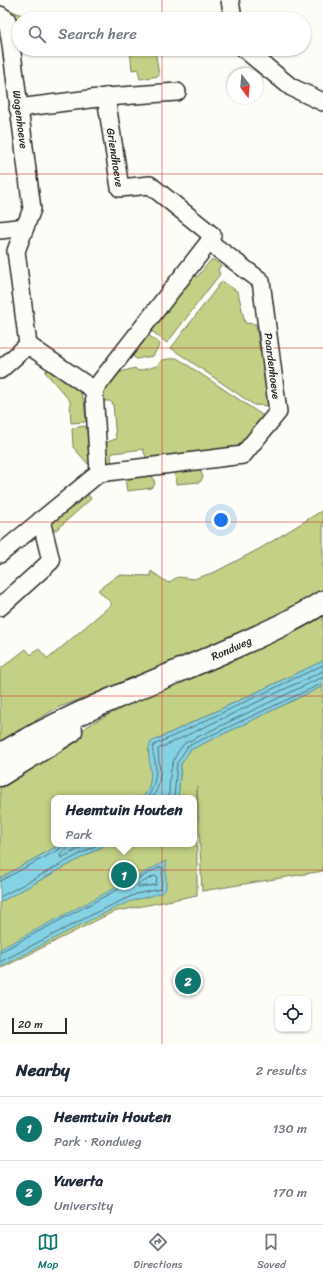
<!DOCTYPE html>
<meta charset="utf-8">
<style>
:root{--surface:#fff;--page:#f6f6f7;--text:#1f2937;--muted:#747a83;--line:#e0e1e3;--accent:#0f766e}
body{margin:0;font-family:Sriracha,sans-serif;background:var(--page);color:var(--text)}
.controls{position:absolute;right:12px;bottom:12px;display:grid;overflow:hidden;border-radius:8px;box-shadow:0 1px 3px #0004}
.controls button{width:36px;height:36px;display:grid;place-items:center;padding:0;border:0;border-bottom:1px solid var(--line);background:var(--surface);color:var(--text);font:20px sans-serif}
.compass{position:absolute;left:227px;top:68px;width:36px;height:36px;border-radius:50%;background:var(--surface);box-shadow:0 1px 3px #0004;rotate:164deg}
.scale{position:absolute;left:12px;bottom:10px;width:55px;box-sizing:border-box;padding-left:4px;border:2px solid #2b2b2b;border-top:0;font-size:11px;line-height:14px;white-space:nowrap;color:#2b2b2b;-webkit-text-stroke:3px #fdfcf7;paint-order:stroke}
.you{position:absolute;left:221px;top:520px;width:14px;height:14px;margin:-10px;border:3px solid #fff;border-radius:50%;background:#1a73e8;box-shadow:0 0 0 6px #1a73e833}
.badge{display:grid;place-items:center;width:26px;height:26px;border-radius:50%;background:var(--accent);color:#fff;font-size:13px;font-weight:700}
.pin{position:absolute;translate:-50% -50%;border:2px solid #fff;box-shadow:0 1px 4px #0006}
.popup{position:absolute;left:51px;top:795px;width:146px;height:52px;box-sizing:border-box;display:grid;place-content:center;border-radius:8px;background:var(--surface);filter:drop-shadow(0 1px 3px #0005);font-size:13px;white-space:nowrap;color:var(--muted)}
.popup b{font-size:15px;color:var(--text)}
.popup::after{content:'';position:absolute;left:50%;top:100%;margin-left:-8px;border:8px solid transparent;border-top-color:var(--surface)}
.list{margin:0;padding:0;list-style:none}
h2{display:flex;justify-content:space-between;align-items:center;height:52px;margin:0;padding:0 16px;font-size:17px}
h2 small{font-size:13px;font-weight:400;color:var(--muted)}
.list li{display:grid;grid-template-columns:26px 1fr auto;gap:12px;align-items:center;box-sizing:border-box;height:64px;padding:0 16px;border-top:1px solid var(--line)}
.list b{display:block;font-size:15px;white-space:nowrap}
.list p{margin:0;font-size:13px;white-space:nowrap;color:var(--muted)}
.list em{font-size:13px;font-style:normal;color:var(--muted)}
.icon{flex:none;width:22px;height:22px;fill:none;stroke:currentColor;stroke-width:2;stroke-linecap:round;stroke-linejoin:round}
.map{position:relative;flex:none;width:323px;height:1044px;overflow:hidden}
.search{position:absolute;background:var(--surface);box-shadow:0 1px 3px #0004;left:12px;right:12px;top:12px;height:44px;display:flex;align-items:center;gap:10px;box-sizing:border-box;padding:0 14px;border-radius:22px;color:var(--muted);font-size:15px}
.sheet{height:180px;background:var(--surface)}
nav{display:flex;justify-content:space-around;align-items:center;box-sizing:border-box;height:56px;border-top:1px solid var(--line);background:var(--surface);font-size:11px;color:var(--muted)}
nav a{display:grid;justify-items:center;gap:2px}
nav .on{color:var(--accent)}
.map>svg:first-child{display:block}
.green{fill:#c2d185;stroke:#767e58}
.water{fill:#85d2e4;stroke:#618f9a}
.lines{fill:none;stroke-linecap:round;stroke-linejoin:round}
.shore{stroke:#4f6e75;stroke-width:1}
.minor-casing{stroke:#2b2b2b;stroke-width:20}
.secondary-casing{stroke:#2b2b2b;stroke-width:25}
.minor{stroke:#fdfcf7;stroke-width:17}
.secondary{stroke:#fdfcf7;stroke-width:22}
.grid{fill:none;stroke:#d62828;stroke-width:1;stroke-opacity:0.55}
.labels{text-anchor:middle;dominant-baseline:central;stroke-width:4;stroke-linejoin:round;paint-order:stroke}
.street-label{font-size:11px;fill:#2b2b2b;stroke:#fdfcf7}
</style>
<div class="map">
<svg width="323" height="1044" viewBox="0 0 323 1044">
<rect width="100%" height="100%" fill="#fdfcf7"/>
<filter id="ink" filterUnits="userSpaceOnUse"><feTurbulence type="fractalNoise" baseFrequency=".025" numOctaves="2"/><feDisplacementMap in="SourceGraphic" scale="8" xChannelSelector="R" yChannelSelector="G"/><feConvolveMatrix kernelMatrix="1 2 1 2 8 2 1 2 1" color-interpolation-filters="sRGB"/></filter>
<g filter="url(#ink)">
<path class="green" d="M 10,10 L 31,19 L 19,19 L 19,37 L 17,19 Z
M 130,49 L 155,49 L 159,76 L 140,79 L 138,69 L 132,70 Z
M 211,260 L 214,260 L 221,265 L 218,270 L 220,274 L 167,343 L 149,329 L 193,274 L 197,277 Z
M 222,281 L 238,292 L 245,323 L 256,324 L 260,352 L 264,352 L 271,406 L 254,405 L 171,348 Z
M 146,333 L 160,344 L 153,356 L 136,359 L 130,353 Z
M 177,358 L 265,417 L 241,448 L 189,453 L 147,460 L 143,449 L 113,453 L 111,455 L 112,465 L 107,465 L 105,459 L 105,443 L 116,439 L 113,404 L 110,401 L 101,401 L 99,393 L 113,374 L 135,368 L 138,371 L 157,366 L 162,360 Z
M 47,370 L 50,370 L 80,392 L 84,401 L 86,420 L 85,422 L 71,423 L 70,401 L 45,372 Z
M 85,426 L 87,429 L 90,461 L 88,464 L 73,447 L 72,428 Z
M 198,468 L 200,469 L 203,477 L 200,482 L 176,484 L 175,473 L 177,471 Z
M 152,474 L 155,484 L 152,488 L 127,491 L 125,478 Z
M 86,491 L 91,499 L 56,530 L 53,530 L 50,528 L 50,524 Z
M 323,510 L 323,591 L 265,623 L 148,674 L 57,708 L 0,741 L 0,669 L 26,649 L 31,655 L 38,648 L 48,659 L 112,604 L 98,590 L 118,575 L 151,576 L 151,571 L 168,583 L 178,577 L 194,579 L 215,572 L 261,548 Z
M 323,609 L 323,661 L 157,739 L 148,750 C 152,765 154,785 142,798 L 54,798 L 54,844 L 61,844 L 0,878 L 0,781 L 96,721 Z
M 323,686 L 323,871 L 202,891 L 197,786 L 197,895 L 113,912 L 0,969 L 0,902 L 107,844 L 194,844 L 194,798 L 178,798 L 181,764 L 190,750 Z"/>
<path class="water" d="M 323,661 L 323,686 L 190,750 L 181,764 L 178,798 L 142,798 C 160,779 143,756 151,742 Z
M 61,844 L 107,844 L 0,902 L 0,878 Z
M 166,861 L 166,889 C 163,895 138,898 129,902 C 85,921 43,945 0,967 L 0,949 Z"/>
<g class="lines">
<path class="shore" d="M 147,798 C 155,787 157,773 155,761 C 154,755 151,750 154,745 L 323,665
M 153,798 L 159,784 L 160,773 L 158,749 L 323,671
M 169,798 C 169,778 170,758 185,743 L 318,679 L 323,678
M 174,798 L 177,763 L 188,746 L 323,683
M 67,844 L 66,850 L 60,855 L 61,858 L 88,844
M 155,876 L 157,877 L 156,885 L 138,887 L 138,885 Z
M 0,881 L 60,849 L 62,844
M 0,897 L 99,844
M 0,952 L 160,867 L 163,868 L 161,889 L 136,894 L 97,912 L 0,962"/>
<defs>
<g id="minor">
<path d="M 230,0 L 233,19"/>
<path id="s1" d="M 0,15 L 7,20 L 11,45 L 32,209 L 16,251 L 28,345 L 0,370"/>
<path d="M 244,49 L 291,87 L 323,102"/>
<path d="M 106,97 L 177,92"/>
<path id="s2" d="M 18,108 L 106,97 L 120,188 L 150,185 L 212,235 L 209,242"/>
<path d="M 0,230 L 25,227"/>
<path d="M 94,390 L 99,473"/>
<path d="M 0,554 L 99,473 L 243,455 L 278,412 L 261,281 L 209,242 L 94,390 L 28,345"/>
<path d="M 0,607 L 51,561 L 41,520"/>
</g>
<g id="secondary">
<path id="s3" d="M 0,755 C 70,713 148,685 223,652 C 257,637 292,622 323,602"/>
<path d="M 0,775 L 71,731"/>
</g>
</defs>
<use href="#minor" class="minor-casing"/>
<use href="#secondary" class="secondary-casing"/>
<use href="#minor" class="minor"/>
<use href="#secondary" class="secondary"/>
</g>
</g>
<path class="grid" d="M 162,0 L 162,19M 162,49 L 162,1044M 0,174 L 323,174M 0,348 L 323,348M 0,522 L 323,522M 0,696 L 323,696M 0,870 L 323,870"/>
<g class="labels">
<g class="street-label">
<text stroke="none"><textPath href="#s1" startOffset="109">Wagenhoeve</textPath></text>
<text stroke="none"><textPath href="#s2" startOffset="150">Griendhoeve</textPath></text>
<text transform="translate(272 366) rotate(83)">Paardenhoeve</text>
<text stroke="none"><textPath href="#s3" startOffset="255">Rondweg</textPath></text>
</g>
</g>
</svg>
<div class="controls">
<button><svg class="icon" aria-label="locate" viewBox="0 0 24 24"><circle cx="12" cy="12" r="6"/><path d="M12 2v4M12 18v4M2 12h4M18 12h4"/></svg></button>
</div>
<svg class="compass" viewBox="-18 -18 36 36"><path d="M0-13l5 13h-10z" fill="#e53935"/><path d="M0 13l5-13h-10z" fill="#747a83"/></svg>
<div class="scale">20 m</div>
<div class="you"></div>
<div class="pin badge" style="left:124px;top:875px">1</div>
<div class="popup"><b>Heemtuin Houten</b>Park</div>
<div class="pin badge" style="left:188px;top:981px">2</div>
<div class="search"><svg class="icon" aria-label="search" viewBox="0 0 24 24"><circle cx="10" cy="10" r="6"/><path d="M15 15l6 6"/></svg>Search here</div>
</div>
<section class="sheet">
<h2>Nearby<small>2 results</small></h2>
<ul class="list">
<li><span class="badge">1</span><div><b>Heemtuin Houten</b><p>Park · Rondweg</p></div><em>130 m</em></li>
<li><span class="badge">2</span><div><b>Yuverta</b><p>University</p></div><em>170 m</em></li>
</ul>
</section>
<nav>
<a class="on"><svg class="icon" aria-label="map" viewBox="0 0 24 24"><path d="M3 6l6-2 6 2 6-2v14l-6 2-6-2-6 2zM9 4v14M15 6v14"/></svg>Map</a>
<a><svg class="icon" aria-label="directions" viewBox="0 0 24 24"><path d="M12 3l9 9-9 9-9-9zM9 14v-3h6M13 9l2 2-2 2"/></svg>Directions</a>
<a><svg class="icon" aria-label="saved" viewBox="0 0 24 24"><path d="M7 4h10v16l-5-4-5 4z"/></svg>Saved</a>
</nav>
